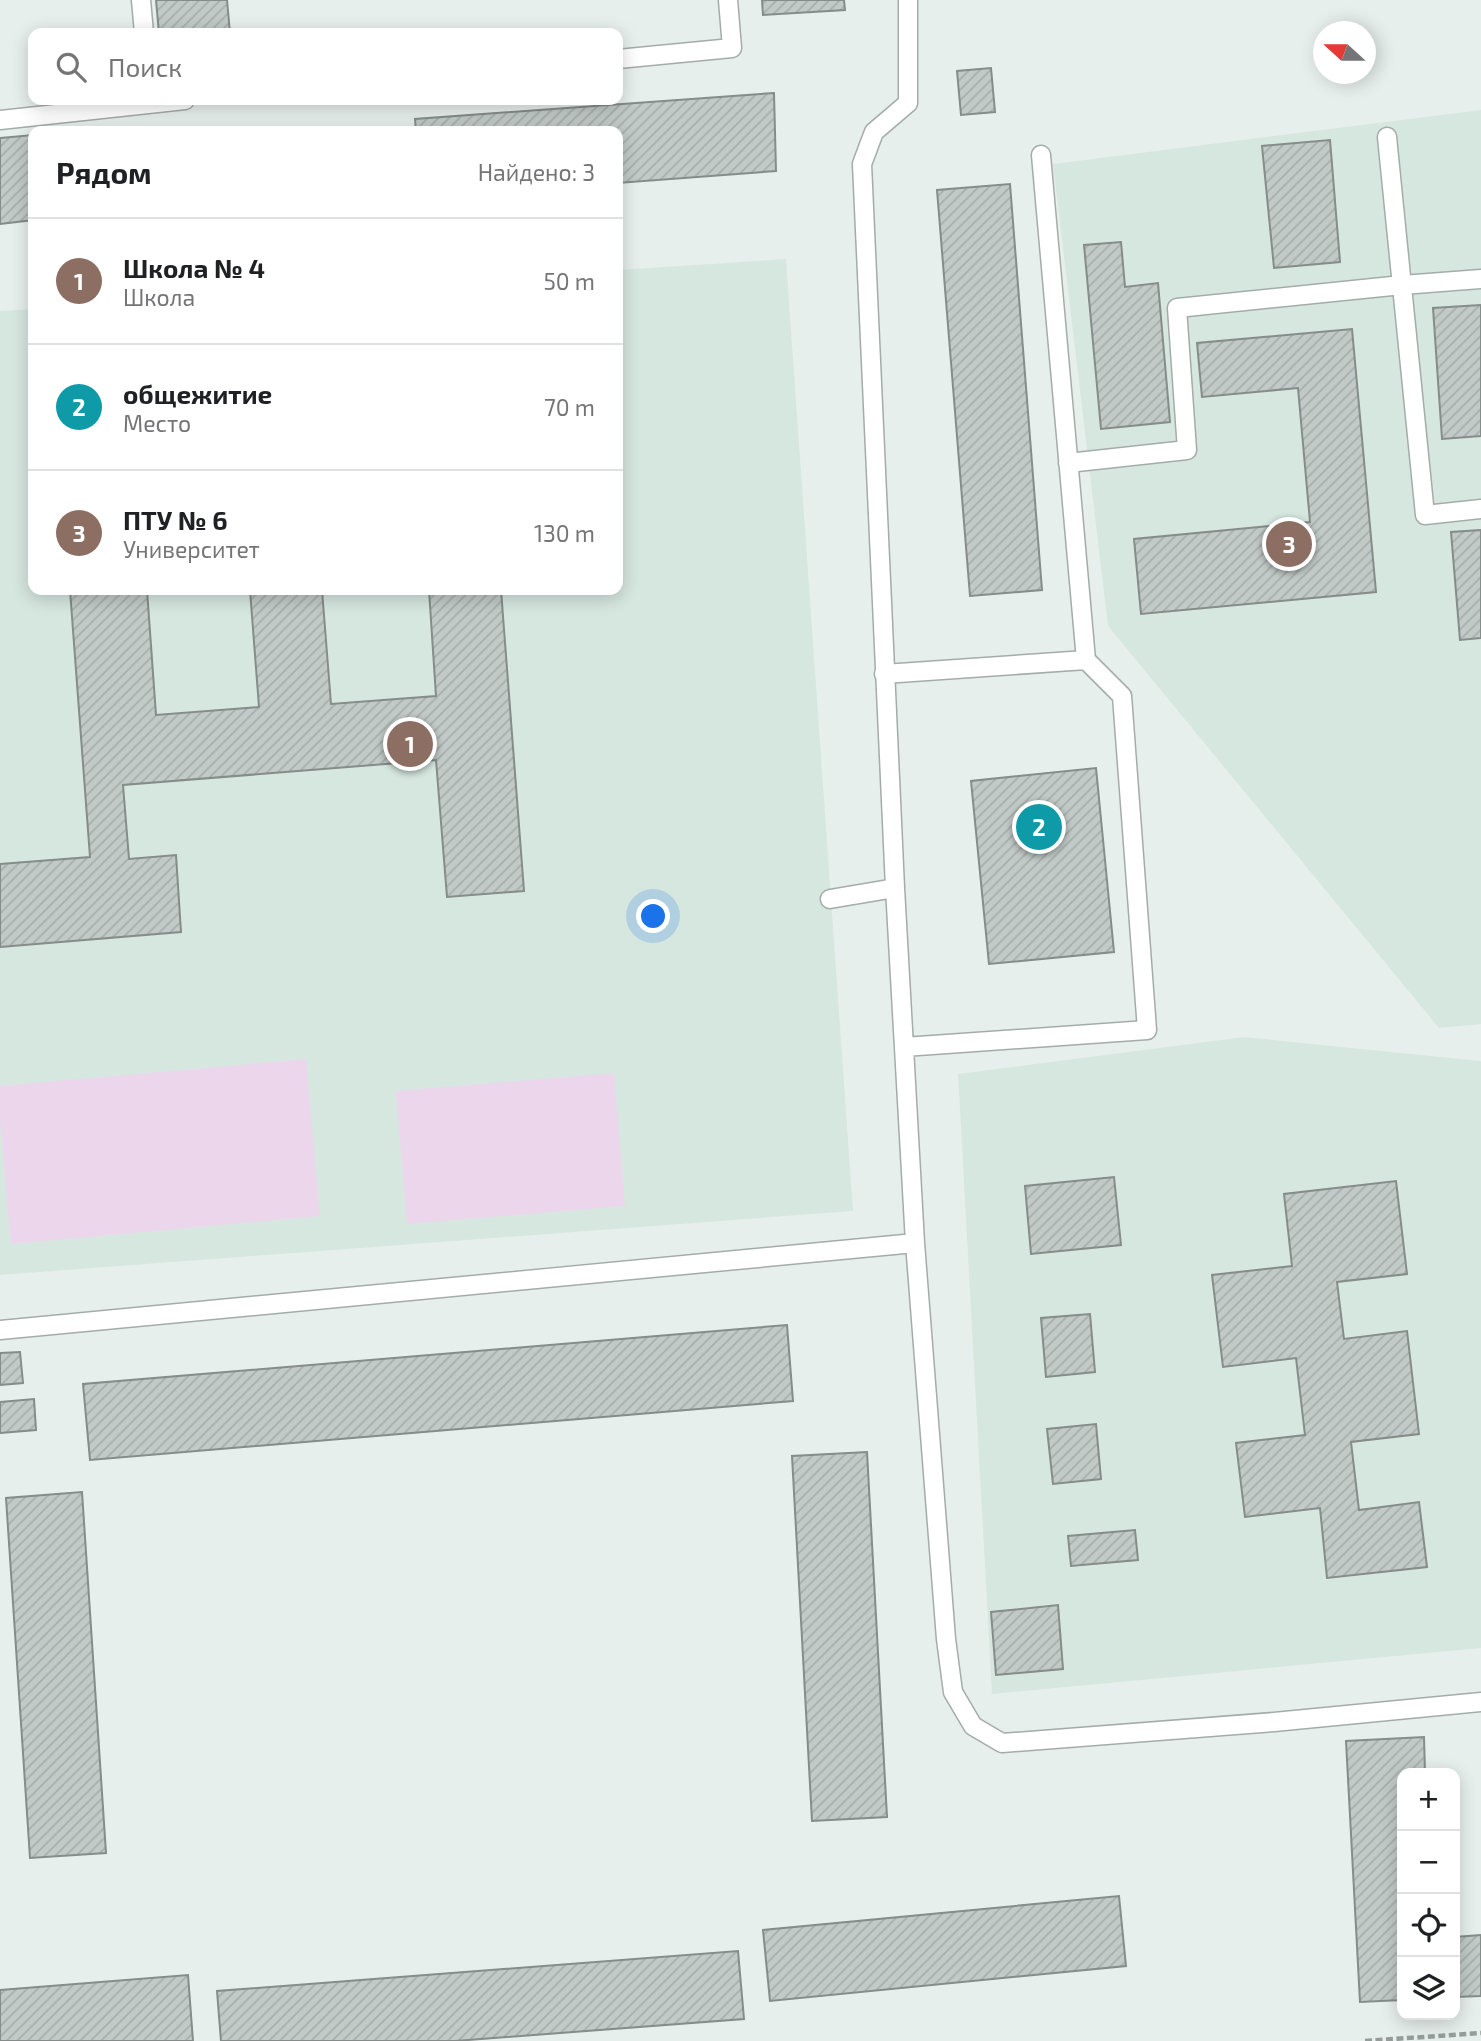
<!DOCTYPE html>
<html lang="ru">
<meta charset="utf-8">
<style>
:root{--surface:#fff;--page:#f6f6f6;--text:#202124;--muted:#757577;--line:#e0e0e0;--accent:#2563eb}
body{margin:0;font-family:"Exo 2",sans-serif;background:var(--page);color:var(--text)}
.controls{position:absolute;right:21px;bottom:21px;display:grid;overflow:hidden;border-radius:14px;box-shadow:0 4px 18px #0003}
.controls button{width:63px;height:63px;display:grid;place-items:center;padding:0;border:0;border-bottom:2px solid var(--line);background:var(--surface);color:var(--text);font:35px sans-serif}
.compass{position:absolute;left:1313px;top:21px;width:63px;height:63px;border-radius:50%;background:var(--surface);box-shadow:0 4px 18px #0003;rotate:291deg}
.you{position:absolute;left:654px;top:917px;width:24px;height:24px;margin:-18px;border:5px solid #fff;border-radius:50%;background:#1a73e8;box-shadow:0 0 0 10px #1a73e833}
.badge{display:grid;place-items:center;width:46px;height:46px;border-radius:50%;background:var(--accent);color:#fff;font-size:23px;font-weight:700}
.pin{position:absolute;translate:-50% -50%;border:4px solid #fff;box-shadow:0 2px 7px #0006}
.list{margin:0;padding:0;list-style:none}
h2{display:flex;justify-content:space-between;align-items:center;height:91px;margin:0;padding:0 28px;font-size:30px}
h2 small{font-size:23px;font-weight:400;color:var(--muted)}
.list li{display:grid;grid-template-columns:46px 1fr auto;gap:21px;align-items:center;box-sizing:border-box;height:126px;padding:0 28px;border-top:2px solid var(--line)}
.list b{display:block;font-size:26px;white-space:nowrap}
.list p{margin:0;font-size:23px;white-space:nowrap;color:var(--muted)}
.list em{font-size:23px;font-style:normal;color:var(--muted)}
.icon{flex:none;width:38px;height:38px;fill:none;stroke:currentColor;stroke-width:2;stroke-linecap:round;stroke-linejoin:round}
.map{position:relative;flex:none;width:1481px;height:2041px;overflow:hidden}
.search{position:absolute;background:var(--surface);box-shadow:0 4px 18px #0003;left:28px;top:28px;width:595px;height:77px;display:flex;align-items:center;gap:18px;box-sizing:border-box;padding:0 24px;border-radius:14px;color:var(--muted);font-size:26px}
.panel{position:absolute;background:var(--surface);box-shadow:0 4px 18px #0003;left:28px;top:126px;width:595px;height:469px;border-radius:14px}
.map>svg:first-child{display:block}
.built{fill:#d6e7e0}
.grass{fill:#ecd6ec}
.building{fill:url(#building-hatch);stroke:#858c89;stroke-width:2}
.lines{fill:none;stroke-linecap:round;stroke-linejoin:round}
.service-casing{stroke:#a4aca9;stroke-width:21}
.path{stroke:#969c9a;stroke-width:4.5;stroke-dasharray:7 3.5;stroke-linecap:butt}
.service{stroke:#fff;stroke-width:18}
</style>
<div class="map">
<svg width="1481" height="2041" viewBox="0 0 1481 2041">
<defs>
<pattern id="building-hatch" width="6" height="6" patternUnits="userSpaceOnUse" patternTransform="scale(1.75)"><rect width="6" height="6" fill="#c2cac7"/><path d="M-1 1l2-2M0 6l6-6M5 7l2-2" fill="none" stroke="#a7aeab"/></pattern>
</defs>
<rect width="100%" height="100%" fill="#e7efec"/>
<path class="built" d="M 1481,110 L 1481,1024 L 1439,1028 L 1108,626 L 1053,164 Z
M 786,259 L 853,1211 L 0,1275 L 0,311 L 33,309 L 33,590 L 618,590 L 618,270 Z
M 1244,1037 L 1481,1061 L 1481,1648 L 992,1694 L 958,1074 Z"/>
<path class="grass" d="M 306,1059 L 320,1216 L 11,1244 L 0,1119 L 0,1086 Z
M 614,1073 L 625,1206 L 407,1224 L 396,1091 Z"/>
<path class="building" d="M 156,0 L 227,0 L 230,33 L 159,33 Z
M 762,0 L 844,0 L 845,10 L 763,15 Z
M 991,68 L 995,112 L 961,115 L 957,71 Z
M 774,93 L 776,171 L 618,183 L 618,131 L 416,131 L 415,119 Z
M 33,135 L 33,220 L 0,224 L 0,138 Z
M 1330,140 L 1340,262 L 1274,268 L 1262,146 Z
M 1010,184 L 1042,590 L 970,596 L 937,190 Z
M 1121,242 L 1125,287 L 1158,283 L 1170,422 L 1101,429 L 1084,245 Z
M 1481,305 L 1481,436 L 1442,439 L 1433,308 Z
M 1352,329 L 1376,592 L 1141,614 L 1134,539 L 1310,522 L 1298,388 L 1202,397 L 1197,343 Z
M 1481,530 L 1481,638 L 1460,640 L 1451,532 Z
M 70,590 L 147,590 L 156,715 L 259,707 L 250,590 L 322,590 L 331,704 L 436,696 L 429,590 L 501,590 L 524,891 L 447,897 L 436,760 L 123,785 L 129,859 L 176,855 L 181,932 L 0,947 L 0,864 L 90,857 Z
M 1096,768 L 1114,952 L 989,964 L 971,781 Z
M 1114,1177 L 1121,1245 L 1031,1254 L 1025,1186 Z
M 1396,1181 L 1407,1274 L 1337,1282 L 1344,1339 L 1407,1331 L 1419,1434 L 1351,1442 L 1359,1510 L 1419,1502 L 1427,1567 L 1327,1578 L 1320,1508 L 1245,1517 L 1236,1443 L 1305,1435 L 1296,1358 L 1223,1367 L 1212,1275 L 1292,1266 L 1284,1194 Z
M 1090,1314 L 1095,1372 L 1046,1377 L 1041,1318 Z
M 787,1325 L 793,1401 L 90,1460 L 83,1384 Z
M 20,1352 L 23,1383 L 0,1385 L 0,1353 Z
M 34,1399 L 36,1430 L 0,1433 L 0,1402 Z
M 1096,1424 L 1101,1479 L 1053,1484 L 1047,1429 Z
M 867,1452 L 887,1817 L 812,1821 L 792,1456 Z
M 82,1492 L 106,1853 L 30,1858 L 6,1498 Z
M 1135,1530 L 1138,1560 L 1071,1566 L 1068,1536 Z
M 1058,1605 L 1063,1669 L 996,1675 L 991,1612 Z
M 1424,1737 L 1425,1773 L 1402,1773 L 1402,2000 L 1360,2002 L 1346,1741 Z
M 1119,1896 L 1126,1966 L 770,2001 L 763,1930 Z
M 1481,1935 L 1481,1996 L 1455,1997 L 1455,1937 Z
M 738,1951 L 744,2019 L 455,2041 L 221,2041 L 217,1991 Z
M 188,1975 L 193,2041 L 0,2041 L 0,1990 Z"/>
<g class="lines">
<defs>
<path id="service" d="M 141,0 L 144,33
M 908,0 L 908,103 L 874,132 L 862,164 L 895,888 L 915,1243 L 946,1639 L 953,1692 L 973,1726 L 1002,1743 L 1274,1722 L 1481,1702
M 618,59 L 732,48 L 728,0
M 0,120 L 185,100
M 1387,137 L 1425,515 L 1481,509
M 1068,463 L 1187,450 L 1177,308 L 1402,285 L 1481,279
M 884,674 L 1086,660 L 1041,155
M 830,899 L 895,888
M 904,1047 L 1147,1030 L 1122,696 L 1086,660
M 0,1330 L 915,1243"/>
</defs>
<use href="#service" class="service-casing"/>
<path class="path" d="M 1365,2041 L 1481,2033"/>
<use href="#service" class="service"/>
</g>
</svg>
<div class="controls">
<button>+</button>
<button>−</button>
<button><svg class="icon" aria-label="locate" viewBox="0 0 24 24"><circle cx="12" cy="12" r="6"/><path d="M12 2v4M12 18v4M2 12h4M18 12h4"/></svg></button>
<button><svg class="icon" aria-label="layers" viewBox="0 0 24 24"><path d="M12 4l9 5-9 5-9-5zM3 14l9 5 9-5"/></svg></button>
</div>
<svg class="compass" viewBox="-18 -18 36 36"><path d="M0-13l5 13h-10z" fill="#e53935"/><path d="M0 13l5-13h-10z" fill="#757577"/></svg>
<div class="you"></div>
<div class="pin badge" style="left:410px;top:744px;background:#8d6e63">1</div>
<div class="pin badge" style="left:1039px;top:827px;background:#0f9aa8">2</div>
<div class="pin badge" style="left:1289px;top:544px;background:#8d6e63">3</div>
<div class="search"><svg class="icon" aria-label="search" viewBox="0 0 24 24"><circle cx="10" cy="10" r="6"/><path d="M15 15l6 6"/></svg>Поиск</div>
<section class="panel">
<h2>Рядом<small>Найдено: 3</small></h2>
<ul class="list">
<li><span class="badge" style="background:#8d6e63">1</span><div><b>Школа № 4</b><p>Школа</p></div><em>50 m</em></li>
<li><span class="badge" style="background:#0f9aa8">2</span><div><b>общежитие</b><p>Место</p></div><em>70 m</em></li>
<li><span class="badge" style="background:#8d6e63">3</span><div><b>ПТУ № 6</b><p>Университет</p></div><em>130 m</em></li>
</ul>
</section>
</div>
